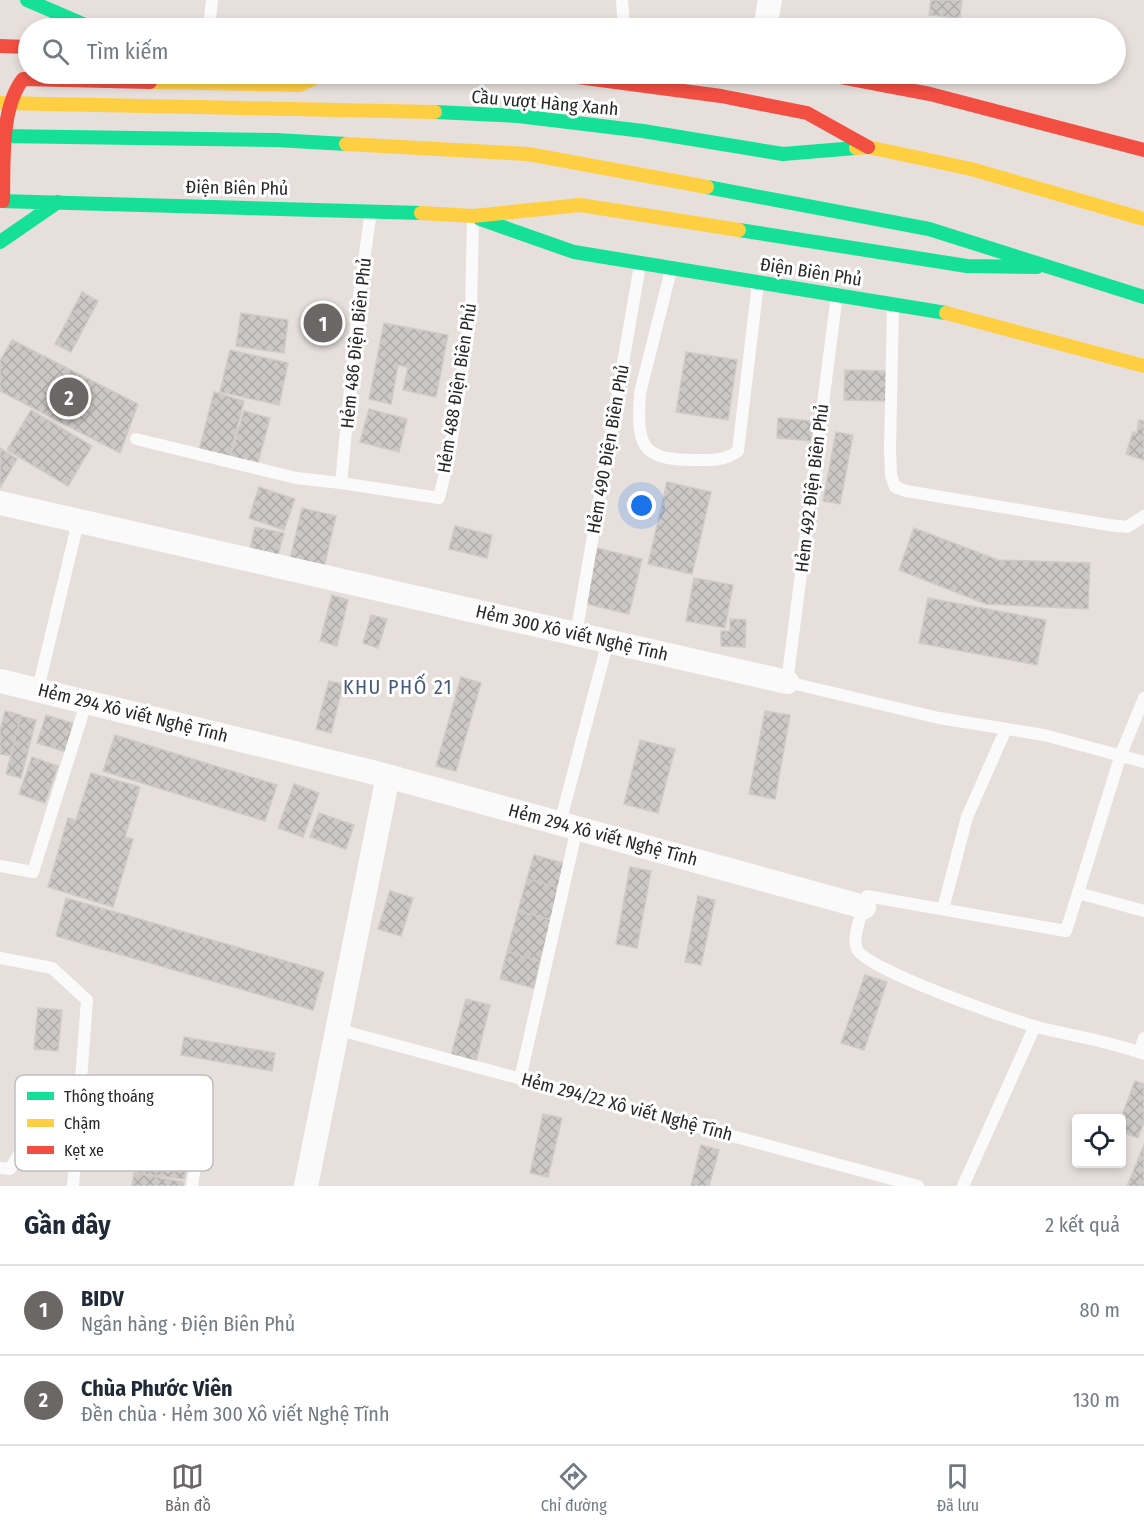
<!DOCTYPE html>
<html lang="vi">
<meta charset="utf-8">
<style>
:root{--surface:#fff;--page:#f2f2f3;--text:#1f2937;--muted:#747a83;--line:#e0e1e3;--accent:#6a6766}
body{margin:0;font-family:"Fira Sans Condensed",sans-serif;background:var(--page);color:var(--text)}
.controls{position:absolute;right:18px;bottom:18px;display:grid;overflow:hidden;border-radius:6px;box-shadow:0 3px 9px #0003}
.controls button{width:54px;height:54px;display:grid;place-items:center;padding:0;border:0;border-bottom:2px solid var(--line);background:var(--surface);color:var(--text);font:30px sans-serif}
.you{position:absolute;left:642px;top:506px;width:21px;height:21px;margin:-15px;border:4px solid #fff;border-radius:50%;background:#1a73e8;box-shadow:0 0 0 9px #1a73e833}
.badge{display:grid;place-items:center;width:39px;height:39px;border-radius:50%;background:var(--accent);color:#fff;font-size:20px;font-weight:700}
.pin{position:absolute;translate:-50% -50%;border:3px solid #fff;box-shadow:0 2px 6px #0006}
.list{margin:0;padding:0;list-style:none}
h2{display:flex;justify-content:space-between;align-items:center;height:78px;margin:0;padding:0 24px;font-size:26px}
h2 small{font-size:20px;font-weight:400;color:var(--muted)}
.list li{display:grid;grid-template-columns:39px 1fr auto;gap:18px;align-items:center;box-sizing:border-box;height:90px;padding:0 24px;border-top:2px solid var(--line)}
.list b{display:block;font-size:22px;white-space:nowrap}
.list p{margin:0;font-size:20px;white-space:nowrap;color:var(--muted)}
.list em{font-size:20px;font-style:normal;color:var(--muted)}
.icon{flex:none;width:33px;height:33px;fill:none;stroke:currentColor;stroke-width:2;stroke-linecap:round;stroke-linejoin:round}
.map{position:relative;flex:none;width:1144px;height:1186px;overflow:hidden}
.search{position:absolute;background:var(--surface);box-shadow:0 3px 9px #0003;left:18px;right:18px;top:18px;height:66px;display:flex;align-items:center;gap:15px;box-sizing:border-box;padding:0 21px;border-radius:33px;color:var(--muted);font-size:22px}
.sheet{height:258px;background:var(--surface)}
nav{display:flex;justify-content:space-around;align-items:center;box-sizing:border-box;height:84px;border-top:2px solid var(--line);background:var(--surface);font-size:16px;color:var(--muted)}
nav a{display:grid;justify-items:center;gap:3px}
nav .on{color:var(--accent)}
.map>svg:first-child{display:block}
.building{fill:url(#building-cross-hatch);stroke:#d1cbc8;stroke-width:1.5}
.lines{fill:none;stroke-linecap:round;stroke-linejoin:round}
.lane{stroke:#fbfafa;stroke-width:12}
.street{stroke:#fbfafa;stroke-width:24}
.fast{stroke:#16e098;stroke-width:14}
.slow{stroke:#ffcf43;stroke-width:14}
.jam{stroke:#f24e42;stroke-width:14}
.labels{text-anchor:middle;dominant-baseline:central;stroke-width:6;stroke-linejoin:round;paint-order:stroke}
.street-label{font-size:18px;fill:#272727;stroke:#fff}
.neighbourhood-label{font-size:20px;letter-spacing:1.5px;fill:#455b7a;stroke:#fff}
.key{fill:#fff;stroke:#bebebe;stroke-width:1.5}
.key-label{font-size:16px;fill:#272727}
</style>
<div class="map">
<svg width="1144" height="1186" viewBox="0 0 1144 1186">
<defs>
<pattern id="building-cross-hatch" width="8" height="8" patternUnits="userSpaceOnUse" patternTransform="scale(1.5)"><rect width="8" height="8" fill="#ccc8c6"/><path d="M0 0l8 8M0 8l8-8" fill="none" stroke="#afacaa"/></pattern>
</defs>
<rect width="100%" height="100%" fill="#e6dfdc"/>
<path class="building" d="M 931,0 L 962,0 L 960,18 L 929,15 Z
M 82,292 L 98,301 L 71,352 L 55,344 Z
M 241,313 L 288,320 L 284,353 L 236,346 Z
M 384,323 L 448,335 L 436,397 L 403,390 L 408,367 L 398,365 L 391,404 L 369,399 Z
M 12,340 L 138,404 L 120,453 L 0,391 L 0,361 Z
M 230,350 L 288,363 L 279,405 L 220,392 Z
M 686,352 L 737,360 L 728,420 L 676,412 Z
M 845,370 L 887,371 L 886,401 L 844,400 Z
M 214,392 L 244,401 L 229,459 L 199,451 Z
M 369,409 L 407,419 L 399,452 L 360,442 Z
M 31,410 L 92,446 L 68,486 L 7,450 Z
M 244,411 L 270,418 L 257,466 L 230,458 Z
M 778,418 L 813,421 L 811,441 L 777,438 Z
M 1139,420 L 1144,421 L 1144,460 L 1126,454 L 1133,432 L 1137,433 Z
M 836,432 L 853,435 L 840,504 L 823,501 Z
M 0,448 L 17,459 L 0,488 Z
M 667,482 L 711,492 L 692,574 L 648,564 Z
M 259,487 L 295,499 L 284,530 L 249,518 Z
M 302,508 L 336,516 L 322,576 L 288,568 Z
M 455,526 L 492,535 L 487,558 L 449,549 Z
M 255,527 L 284,533 L 278,555 L 250,549 Z
M 914,528 L 998,560 L 1090,563 L 1088,609 L 986,604 L 899,570 Z
M 597,548 L 642,559 L 629,614 L 583,603 Z
M 694,578 L 733,585 L 725,628 L 686,621 Z
M 332,595 L 348,600 L 337,646 L 320,641 Z
M 928,598 L 1046,620 L 1037,665 L 919,643 Z
M 371,615 L 387,619 L 378,648 L 363,643 Z
M 730,619 L 746,620 L 745,647 L 721,646 L 721,631 L 730,631 Z
M 461,677 L 481,683 L 456,771 L 436,766 Z
M 329,681 L 343,684 L 331,733 L 316,729 Z
M 5,711 L 21,715 L 11,756 L 0,754 L 0,731 Z
M 765,711 L 790,715 L 775,799 L 749,794 Z
M 46,715 L 75,724 L 66,752 L 37,743 Z
M 21,716 L 36,720 L 21,778 L 6,774 Z
M 115,735 L 277,785 L 265,821 L 103,771 Z
M 640,740 L 675,749 L 658,813 L 624,804 Z
M 32,757 L 58,766 L 45,803 L 19,794 Z
M 91,773 L 140,787 L 125,837 L 133,839 L 113,907 L 48,887 L 68,818 L 76,820 Z
M 294,784 L 319,793 L 303,837 L 278,828 Z
M 319,813 L 354,825 L 346,849 L 310,837 Z
M 534,855 L 567,864 L 560,888 L 527,879 Z
M 630,867 L 651,871 L 637,948 L 616,944 Z
M 527,879 L 560,888 L 552,920 L 518,911 Z
M 390,891 L 413,898 L 401,936 L 378,929 Z
M 698,896 L 715,900 L 701,965 L 685,962 Z
M 66,898 L 324,972 L 313,1010 L 56,936 Z
M 518,911 L 552,920 L 540,961 L 507,952 Z
M 507,952 L 540,961 L 534,988 L 500,979 Z
M 865,975 L 887,982 L 864,1050 L 841,1043 Z
M 466,999 L 490,1005 L 475,1065 L 450,1059 Z
M 38,1008 L 62,1010 L 58,1051 L 34,1049 Z
M 184,1037 L 275,1053 L 272,1071 L 181,1055 Z
M 1135,1081 L 1144,1084 L 1144,1122 L 1138,1138 L 1122,1132 L 1121,1118 Z
M 543,1114 L 562,1118 L 548,1177 L 530,1173 Z
M 701,1145 L 719,1150 L 709,1186 L 691,1186 Z
M 1144,1145 L 1144,1186 L 1127,1186 Z
M 138,1154 L 188,1162 L 184,1179 L 136,1173 Z
M 134,1173 L 184,1182 L 183,1186 L 132,1186 Z"/>
<g class="lines">
<path class="lane" d="M 622,0 L 624,28
M 209,28 L 212,0
M 671,270 L 640,393 C 637,444 639,460 694,460 C 711,460 725,461 738,451 L 758,283
M 837,295 L 787,682 L 939,718 L 1044,735 L 1144,762
M 893,305 L 890,449 L 891,475 L 895,487 L 906,491 L 1109,525 L 1127,527 L 1144,516
M 136,439 L 296,478 L 341,483 L 359,296 L 371,211
M 341,483 L 439,498 L 450,451 L 471,313 L 473,217
M 576,634 L 640,265
M 38,689 L 78,522
M 560,823 L 608,641
M 0,866 L 33,872 L 87,700
M 1078,893 L 1121,754 L 1144,698
M 943,909 L 967,817 L 1006,729
M 1144,911 L 1078,893 L 1066,931 L 867,896 C 864,909 851,936 857,949 C 866,970 1009,1019 1037,1027 C 1072,1036 1110,1041 1144,1054
M 0,958 L 52,968 L 87,1000 L 73,1186
M 336,1029 L 918,1186
M 1139,1052 L 1144,1038
M 520,1079 L 577,828
M 81,1102 L 143,1109 L 143,1115 L 202,1123 L 192,1186
M 0,1168 L 10,1169 L 22,1149 L 76,1157
M 963,1186 L 1035,1026"/>
<path class="street" d="M 765,28 L 770,0
M 0,503 L 787,682
M 0,681 L 376,773 L 864,907
M 306,1186 L 388,776"/>
<path class="fast" d="M 27,0 L 92,28
M 435,112 L 518,116 L 643,131 L 783,154 L 856,148
M 0,136 L 276,140 L 346,144
M 707,187 L 929,229 L 1144,297
M 0,201 L 421,213
M 480,219 L 574,252 L 946,313
M 739,230 L 967,266 L 1037,267
M 0,242 L 58,202"/>
<path class="slow" d="M 150,82 L 300,85 L 323,74
M 0,103 L 435,112
M 346,144 L 528,154 L 707,187
M 856,148 L 868,147 L 971,169 L 1144,219
M 421,213 L 473,216 L 580,205 L 739,230
M 946,313 L 1144,366"/>
<path class="jam" d="M 0,46 L 28,47
M 555,74 L 721,96 L 807,113 L 868,147
M 825,74 L 930,94 L 1144,150
M 3,201 C 4,164 0,108 23,79 L 150,82"/>
</g>
<g class="labels">
<g class="street-label">
<text transform="translate(545 103) rotate(5)">Cầu vượt Hàng Xanh</text>
<text transform="translate(237 188) rotate(1)">Điện Biên Phủ</text>
<text transform="translate(811 272) rotate(9)">Điện Biên Phủ</text>
<text transform="translate(356 343) rotate(-84)">Hẻm 486 Điện Biên Phủ</text>
<text transform="translate(457 388) rotate(-81)">Hẻm 488 Điện Biên Phủ</text>
<text transform="translate(608 449) rotate(-80)">Hẻm 490 Điện Biên Phủ</text>
<text transform="translate(812 488) rotate(-83)">Hẻm 492 Điện Biên Phủ</text>
<text transform="translate(572 633) rotate(13)">Hẻm 300 Xô viết Nghệ Tĩnh</text>
<text transform="translate(133 713) rotate(14)">Hẻm 294 Xô viết Nghệ Tĩnh</text>
<text transform="translate(603 835) rotate(15)">Hẻm 294 Xô viết Nghệ Tĩnh</text>
<text transform="translate(627 1107) rotate(15)">Hẻm 294/22 Xô viết Nghệ Tĩnh</text>
</g>
<g class="neighbourhood-label">
<text x="398" y="687">KHU PHỐ 21</text>
</g>
</g>
<rect x="15" y="1075" width="198" height="96" rx="9" class="key"/>
<rect x="27" y="1092" width="27" height="8" fill="#16e098"/>
<rect x="27" y="1119" width="27" height="8" fill="#ffcf43"/>
<rect x="27" y="1146" width="27" height="8" fill="#f24e42"/>
<g class="key-label">
<text x="64" y="1102">Thông thoáng</text>
<text x="64" y="1129">Chậm</text>
<text x="64" y="1156">Kẹt xe</text>
</g>
</svg>
<div class="controls">
<button><svg class="icon" aria-label="locate" viewBox="0 0 24 24"><circle cx="12" cy="12" r="6"/><path d="M12 2v4M12 18v4M2 12h4M18 12h4"/></svg></button>
</div>
<div class="you"></div>
<div class="pin badge" style="left:323px;top:323px">1</div>
<div class="pin badge" style="left:69px;top:397px">2</div>
<div class="search"><svg class="icon" aria-label="search" viewBox="0 0 24 24"><circle cx="10" cy="10" r="6"/><path d="M15 15l6 6"/></svg>Tìm kiếm</div>
</div>
<section class="sheet">
<h2>Gần đây<small>2 kết quả</small></h2>
<ul class="list">
<li><span class="badge">1</span><div><b>BIDV</b><p>Ngân hàng · Điện Biên Phủ</p></div><em>80 m</em></li>
<li><span class="badge">2</span><div><b>Chùa Phước Viên</b><p>Đền chùa · Hẻm 300 Xô viết Nghệ Tĩnh</p></div><em>130 m</em></li>
</ul>
</section>
<nav>
<a class="on"><svg class="icon" aria-label="map" viewBox="0 0 24 24"><path d="M3 6l6-2 6 2 6-2v14l-6 2-6-2-6 2zM9 4v14M15 6v14"/></svg>Bản đồ</a>
<a><svg class="icon" aria-label="directions" viewBox="0 0 24 24"><path d="M12 3l9 9-9 9-9-9zM9 14v-3h6M13 9l2 2-2 2"/></svg>Chỉ đường</a>
<a><svg class="icon" aria-label="saved" viewBox="0 0 24 24"><path d="M7 4h10v16l-5-4-5 4z"/></svg>Đã lưu</a>
</nav>
